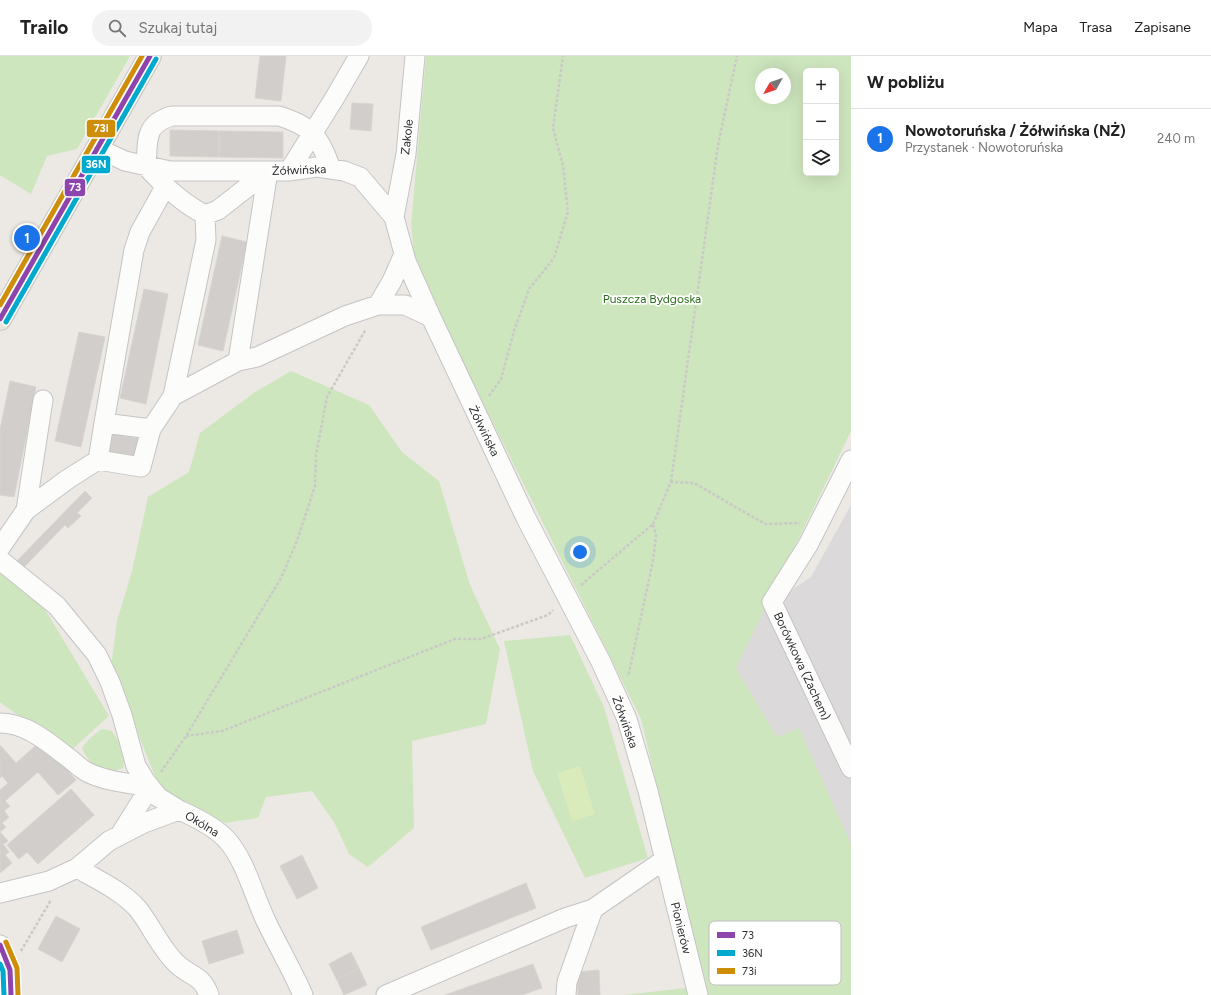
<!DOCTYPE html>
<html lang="pl">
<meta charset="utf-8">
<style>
:root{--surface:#fff;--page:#f2f2f2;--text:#222;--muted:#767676;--line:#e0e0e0;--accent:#1a73e8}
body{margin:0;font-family:Figtree,sans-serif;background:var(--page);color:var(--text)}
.controls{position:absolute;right:12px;top:12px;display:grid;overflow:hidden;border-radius:6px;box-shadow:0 4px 16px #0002}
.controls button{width:36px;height:36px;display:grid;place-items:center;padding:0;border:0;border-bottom:1px solid var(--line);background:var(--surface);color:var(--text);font:20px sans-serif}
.compass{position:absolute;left:755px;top:12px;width:36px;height:36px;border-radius:50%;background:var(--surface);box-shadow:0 4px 16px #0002;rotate:230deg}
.you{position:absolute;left:580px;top:496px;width:14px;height:14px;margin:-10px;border:3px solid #fff;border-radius:50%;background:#1a73e8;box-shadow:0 0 0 6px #1a73e833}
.badge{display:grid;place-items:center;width:26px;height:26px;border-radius:50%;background:var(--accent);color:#fff;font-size:13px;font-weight:700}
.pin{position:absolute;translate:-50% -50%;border:2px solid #fff;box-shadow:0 1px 4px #0006}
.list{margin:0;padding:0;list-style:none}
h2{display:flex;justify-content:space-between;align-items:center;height:52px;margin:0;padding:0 16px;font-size:17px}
h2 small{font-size:13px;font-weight:400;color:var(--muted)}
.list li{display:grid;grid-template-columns:26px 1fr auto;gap:12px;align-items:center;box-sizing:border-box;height:60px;padding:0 16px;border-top:1px solid var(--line)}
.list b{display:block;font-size:15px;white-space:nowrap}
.list p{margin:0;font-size:13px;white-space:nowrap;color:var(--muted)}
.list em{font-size:13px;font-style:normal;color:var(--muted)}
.icon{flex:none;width:22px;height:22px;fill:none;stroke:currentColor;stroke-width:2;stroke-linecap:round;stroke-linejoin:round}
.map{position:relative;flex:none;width:851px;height:939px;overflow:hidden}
header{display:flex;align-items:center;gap:24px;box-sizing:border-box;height:56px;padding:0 20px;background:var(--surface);border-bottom:1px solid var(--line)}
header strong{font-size:19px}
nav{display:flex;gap:22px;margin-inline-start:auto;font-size:14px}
.search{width:280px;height:36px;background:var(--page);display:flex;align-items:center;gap:10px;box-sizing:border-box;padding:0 14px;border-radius:22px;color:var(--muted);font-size:15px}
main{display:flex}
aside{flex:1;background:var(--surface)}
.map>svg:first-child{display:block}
.industrial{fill:#dcd9db}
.green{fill:#cee6be;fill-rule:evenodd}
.pitch{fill:#d9eabb}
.building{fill:#d1cecb;stroke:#d7d4d0}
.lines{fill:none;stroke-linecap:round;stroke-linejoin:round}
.minor-casing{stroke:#c5c4c5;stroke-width:21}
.major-casing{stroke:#c6c5c4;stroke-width:24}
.path{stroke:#c9c9c8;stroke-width:2.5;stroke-dasharray:3 2;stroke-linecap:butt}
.minor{stroke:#fcfcfb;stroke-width:19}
.major{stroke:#e8e4d6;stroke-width:22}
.bus-1-casing{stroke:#fff;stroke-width:8}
.bus-2-casing{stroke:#fff;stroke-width:8}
.bus-3-casing{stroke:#fff;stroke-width:8}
.bus-1{stroke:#8e44ad;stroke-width:5}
.bus-2{stroke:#00a9ce;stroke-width:5}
.bus-3{stroke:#cf8e09;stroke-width:5}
.labels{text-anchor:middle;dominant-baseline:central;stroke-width:3.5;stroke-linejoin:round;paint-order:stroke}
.street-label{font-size:12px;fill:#2e2e2e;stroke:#fff}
.park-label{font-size:12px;fill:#2c6e1b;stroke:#fff}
.key{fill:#fff;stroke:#c0c0c0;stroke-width:1}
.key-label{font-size:11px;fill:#2e2e2e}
.line-badge{stroke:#fff;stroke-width:1.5}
.badge-label{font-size:11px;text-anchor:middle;font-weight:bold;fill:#fff}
</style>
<header>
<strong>Trailo</strong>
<div class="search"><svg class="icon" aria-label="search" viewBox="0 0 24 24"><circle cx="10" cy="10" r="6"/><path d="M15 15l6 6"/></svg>Szukaj tutaj</div>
<nav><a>Mapa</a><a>Trasa</a><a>Zapisane</a></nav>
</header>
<main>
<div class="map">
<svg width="851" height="939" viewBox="0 0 851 939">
<rect width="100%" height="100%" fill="#ece8e4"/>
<path class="industrial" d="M 690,430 L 790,535 L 811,521 L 851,449 L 851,939 L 707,939 Z"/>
<path class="green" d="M 0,0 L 130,0 L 77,93 L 47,100 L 31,138 L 0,119 Z
M 426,0 L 851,0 L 851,375 L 736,612 L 777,681 L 799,672 L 851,788 L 851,939 L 707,939 L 641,663 L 460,301 L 414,197 L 411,169 ZM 806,15 L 836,15 L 836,117 L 806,117 ZM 761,18 L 785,18 L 785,42 L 761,42 Z
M 291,315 L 369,349 L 402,396 L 439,425 L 470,529 L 500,593 L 486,668 L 412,685 L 414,772 L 368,811 L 349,798 L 334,766 L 312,735 L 266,741 L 258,762 L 225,767 L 161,735 L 111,611 L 117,565 L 132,515 L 148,441 L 189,416 L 200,377 L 255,336 Z
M 0,515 L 43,550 L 109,660 L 68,697 L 0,646 Z
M 570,579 L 604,651 L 648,802 L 585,822 L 533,715 L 504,585 Z
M 101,673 L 112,675 C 120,687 126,697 123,712 C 119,713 115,715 111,716 C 98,717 86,702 82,692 L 89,683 Z
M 686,932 L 688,939 L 623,939 Z"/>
<path class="pitch" d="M 580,710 L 595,758 L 572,765 L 557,717 Z"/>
<path class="building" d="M 260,0 L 286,0 L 281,45 L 255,42 Z
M 352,47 L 373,48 L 371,75 L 350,73 Z
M 170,74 L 219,75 L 219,101 L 170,100 Z
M 219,75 L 283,76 L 283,102 L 219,101 Z
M 222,180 L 247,186 L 223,295 L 198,289 Z
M 144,233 L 168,238 L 146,348 L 120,342 Z
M 79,276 L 105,281 L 81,391 L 55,385 Z
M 10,325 L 36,331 L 14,441 L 0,439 L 0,374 Z
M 113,377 L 139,383 L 135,403 L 108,397 Z
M 85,435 L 92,442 L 77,457 L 81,460 L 68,472 L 65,469 L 19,516 L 13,509 Z
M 41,685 L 76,724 L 58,739 L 38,716 L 5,745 L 10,750 L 4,755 L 9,761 L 2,767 L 6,771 L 0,776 L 8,785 L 3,788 L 9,796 L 5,799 L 12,807 L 0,817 L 0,734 L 8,727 L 2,720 L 0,722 L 0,689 L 16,707 Z
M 71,733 L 94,759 L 38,808 L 27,796 L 19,803 L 7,789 Z
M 302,799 L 318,832 L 297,843 L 280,810 Z
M 526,827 L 536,852 L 431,894 L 421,871 Z
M 56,860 L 80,873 L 62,906 L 38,893 Z
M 237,874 L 244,897 L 209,908 L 202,885 Z
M 351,896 L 359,912 L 337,924 L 329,908 Z
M 533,908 L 542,932 L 522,939 L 445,939 Z
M 359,912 L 367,929 L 344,939 L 337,924 Z
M 599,914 L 600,939 L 578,939 L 577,916 Z"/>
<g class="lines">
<defs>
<path id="minor" d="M 97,92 L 125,105 L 170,115 L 289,115 L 317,111 L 344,115 L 360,121 L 394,161 L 406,205 L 431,261 L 526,462 L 601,606 L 627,663 L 648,735 L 698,939
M 289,115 L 334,43 L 359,0
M 205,159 L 218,154 L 268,115
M 394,161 L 406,98 L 415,0
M 378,249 L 392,225 L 404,198
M 238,305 L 257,301 L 345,260 L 378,249 L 405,249 L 431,261
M 173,340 L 206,184 L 205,159 C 181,146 164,130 146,110 C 148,84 144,68 172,60 L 279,60 C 312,70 320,81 331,113
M 104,367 L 134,194 L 140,176 L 165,131
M 98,404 L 141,411 L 151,373
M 851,404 L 808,489 L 772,546 L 851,712
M 26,454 L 43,344
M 0,492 L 26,454 L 68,423 L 98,404 L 104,367 L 151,373 L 173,340 L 238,305 L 268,115
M 0,504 L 57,550 L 97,599 L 110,626 L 122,659 L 136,710 L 146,726 L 158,741 L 179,754
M 0,667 C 27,667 49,687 70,703 C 75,707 81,713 87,716 C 107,726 129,727 150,731
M 120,779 L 150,731
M 77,812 C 98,824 122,835 138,853 C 152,871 161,893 177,908 C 191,921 202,919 209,939
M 0,837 L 49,825 L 77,812 L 109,785 L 144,767 L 179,754 C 195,761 214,770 226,783 C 245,803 254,840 266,865 C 278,890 292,914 303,939
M 0,889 L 10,914 L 11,939
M 386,939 L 565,862 L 593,853
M 566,939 L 567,926 L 593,853 L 664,804"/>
<path id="major" d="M 0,263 L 150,0"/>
</defs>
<use href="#minor" class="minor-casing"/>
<use href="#major" class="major-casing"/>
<path class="path" d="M 489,340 L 501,323 L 514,275 L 529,233 L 554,202 L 568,156 L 563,110 L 553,72 L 563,0
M 671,426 L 718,89 L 737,0
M 653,468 L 671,426 L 694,427 L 765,468 L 800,467
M 581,529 L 653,468 L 656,479 L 653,505 L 628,621
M 186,680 L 222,675 L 455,583 L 481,583 L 548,559 L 553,554
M 161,716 L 186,680 L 281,522 L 297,485 L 315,430 L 316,399 L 327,341 L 366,273
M 21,895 L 51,844"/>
<use href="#minor" class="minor"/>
<use href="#major" class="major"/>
<defs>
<path id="bus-1" d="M 0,263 L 150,0
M 0,889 L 10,914 L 11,939"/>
<path id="bus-2" d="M 6,266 L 156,3
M 0,908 L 3,915 L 4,939"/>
<path id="bus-3" d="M 0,249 L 142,0
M 6,886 L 17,912 L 18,939"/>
</defs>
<use href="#bus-1" class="bus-1-casing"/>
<use href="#bus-2" class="bus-2-casing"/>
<use href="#bus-3" class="bus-3-casing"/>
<use href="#bus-1" class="bus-1"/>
<use href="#bus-2" class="bus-2"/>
<use href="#bus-3" class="bus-3"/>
</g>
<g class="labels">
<g class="street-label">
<text transform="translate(407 81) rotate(-84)">Zakole</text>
<text transform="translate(299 114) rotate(-2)">Żółwińska</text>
<text transform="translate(484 375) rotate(64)">Żółwińska</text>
<text transform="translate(802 610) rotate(65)">Borówkowa (Zachem)</text>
<text transform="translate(625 666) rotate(70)">Żółwińska</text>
<text transform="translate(202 768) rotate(31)">Okólna</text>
<text transform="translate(681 872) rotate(76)">Pionierów</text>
</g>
<g class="park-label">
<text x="652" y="243">Puszcza Bydgoska</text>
</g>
</g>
<rect x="709" y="865" width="132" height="64" rx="6" class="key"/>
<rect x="717" y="876" width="18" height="6" fill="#8e44ad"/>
<rect x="717" y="894" width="18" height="6" fill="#00a9ce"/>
<rect x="717" y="912" width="18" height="6" fill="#cf8e09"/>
<g class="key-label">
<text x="742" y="883">73</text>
<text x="742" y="901">36N</text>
<text x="742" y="919">73i</text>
</g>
<g class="line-badge">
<rect x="86" y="63" width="30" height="19" rx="4" fill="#cf8e09"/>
<rect x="81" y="99" width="30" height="19" rx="4" fill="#00a9ce"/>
<rect x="64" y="122" width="22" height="19" rx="4" fill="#8e44ad"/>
</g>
<g class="badge-label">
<text x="101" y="76">73i</text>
<text x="96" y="112">36N</text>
<text x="75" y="135">73</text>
</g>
</svg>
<div class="controls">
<button>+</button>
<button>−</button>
<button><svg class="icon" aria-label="layers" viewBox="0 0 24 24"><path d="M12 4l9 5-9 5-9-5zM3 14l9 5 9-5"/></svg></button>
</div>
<svg class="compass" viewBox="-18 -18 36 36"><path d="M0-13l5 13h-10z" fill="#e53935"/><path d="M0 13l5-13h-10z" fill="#767676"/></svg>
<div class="you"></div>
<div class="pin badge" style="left:27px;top:182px">1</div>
</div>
<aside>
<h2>W pobliżu<small></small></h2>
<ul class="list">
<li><span class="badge">1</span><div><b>Nowotoruńska / Żółwińska (NŻ)</b><p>Przystanek · Nowotoruńska</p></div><em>240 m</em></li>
</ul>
</aside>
</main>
